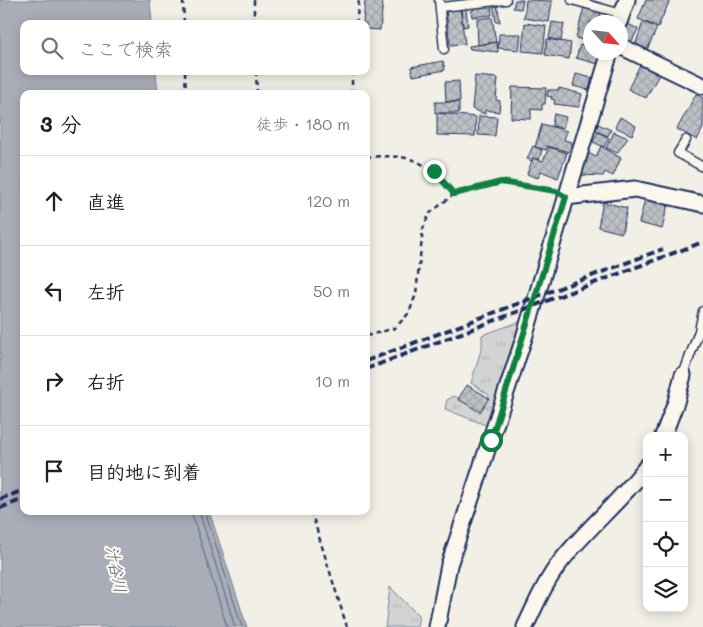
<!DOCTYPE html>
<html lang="ja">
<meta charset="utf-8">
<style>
:root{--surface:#fff;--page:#f6f6f6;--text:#202124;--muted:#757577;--line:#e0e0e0}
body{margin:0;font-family:Mali,"Klee One",sans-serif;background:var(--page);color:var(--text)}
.controls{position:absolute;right:15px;bottom:15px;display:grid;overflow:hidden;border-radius:10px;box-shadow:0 2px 12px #0003}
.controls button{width:45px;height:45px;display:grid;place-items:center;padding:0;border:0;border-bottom:1px solid var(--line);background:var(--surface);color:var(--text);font:25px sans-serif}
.compass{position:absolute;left:583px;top:15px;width:45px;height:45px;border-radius:50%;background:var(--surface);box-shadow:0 2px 12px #0003;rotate:117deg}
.stop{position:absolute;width:15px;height:15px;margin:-11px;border:4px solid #0b8043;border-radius:50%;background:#fff}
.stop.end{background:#0b8043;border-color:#fff;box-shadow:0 1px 5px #0008}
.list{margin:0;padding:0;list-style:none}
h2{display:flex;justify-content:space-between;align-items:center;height:65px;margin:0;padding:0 20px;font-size:21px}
h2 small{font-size:16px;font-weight:400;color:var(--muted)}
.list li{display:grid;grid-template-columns:32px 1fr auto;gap:15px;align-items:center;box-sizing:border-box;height:90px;padding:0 20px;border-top:1px solid var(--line)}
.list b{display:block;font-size:19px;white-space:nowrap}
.list em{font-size:16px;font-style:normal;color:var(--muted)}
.icon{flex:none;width:28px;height:28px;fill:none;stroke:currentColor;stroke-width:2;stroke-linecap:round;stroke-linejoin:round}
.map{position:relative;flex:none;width:703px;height:627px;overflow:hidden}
.search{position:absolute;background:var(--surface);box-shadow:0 2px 12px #0003;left:20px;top:20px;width:350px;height:55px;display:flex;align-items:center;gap:12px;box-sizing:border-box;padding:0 18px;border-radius:10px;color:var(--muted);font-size:19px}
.panel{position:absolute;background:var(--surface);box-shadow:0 2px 12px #0003;left:20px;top:90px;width:350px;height:425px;border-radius:10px}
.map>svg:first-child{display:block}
.grass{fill:url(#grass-tufts);stroke:#768198}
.water{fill:#a9adb7;stroke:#707b93}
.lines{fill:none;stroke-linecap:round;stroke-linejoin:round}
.shore{stroke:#546182;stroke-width:1}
.building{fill:url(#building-cross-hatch);stroke:#1b2f5e}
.service-casing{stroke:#1b2f5e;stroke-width:11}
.minor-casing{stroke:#1b2f5e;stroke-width:19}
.path{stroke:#1b2f5e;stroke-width:2.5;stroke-dasharray:5 4;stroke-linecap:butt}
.service{stroke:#fbf7ec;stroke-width:8}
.minor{stroke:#fbf7ec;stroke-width:15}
.rail{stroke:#1b2f5e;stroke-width:4;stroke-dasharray:8 4;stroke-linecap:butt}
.route{stroke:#0b8043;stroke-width:6}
.labels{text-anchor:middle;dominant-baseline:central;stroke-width:4.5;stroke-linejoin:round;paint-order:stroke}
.water-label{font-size:16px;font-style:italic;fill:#465579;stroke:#fbf7ec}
</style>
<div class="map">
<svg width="703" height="627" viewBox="0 0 703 627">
<defs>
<pattern id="grass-tufts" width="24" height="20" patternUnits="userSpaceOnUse" patternTransform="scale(1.25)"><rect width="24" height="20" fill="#d2d3d2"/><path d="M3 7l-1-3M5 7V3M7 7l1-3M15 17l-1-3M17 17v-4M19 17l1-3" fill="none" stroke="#b4b5b7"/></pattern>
<pattern id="building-cross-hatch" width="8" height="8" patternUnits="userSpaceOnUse" patternTransform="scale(1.25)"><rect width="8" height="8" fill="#bdc0c4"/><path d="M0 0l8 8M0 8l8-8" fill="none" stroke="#a2a5ab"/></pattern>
</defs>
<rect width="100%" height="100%" fill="#f2efe6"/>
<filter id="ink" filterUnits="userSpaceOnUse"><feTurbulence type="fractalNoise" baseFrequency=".02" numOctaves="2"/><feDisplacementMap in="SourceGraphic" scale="10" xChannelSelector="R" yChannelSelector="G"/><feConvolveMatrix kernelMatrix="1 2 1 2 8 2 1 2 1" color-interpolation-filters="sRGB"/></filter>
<g filter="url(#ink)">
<path class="grass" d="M 522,321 L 488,426 L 445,409 L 447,400 L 454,396 L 479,410 L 489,395 L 471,383 L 482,347 L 482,335 Z
M 390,587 L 419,616 L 417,627 L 385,627 Z"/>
<path class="water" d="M 0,0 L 150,0 L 152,24 L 24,24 L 24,71 L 156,71 L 158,94 L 24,94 L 24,511 L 209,511 L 247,627 L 0,627 Z"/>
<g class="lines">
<path class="shore" d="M 191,511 L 227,627
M 199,511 L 235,627
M 205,511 L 242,627"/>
</g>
<path class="building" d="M 365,0 L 383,0 L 380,30 L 366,29 L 366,24 L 363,24 Z
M 515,0 L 523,0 L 521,9 L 513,8 Z
M 526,0 L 552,1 L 549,22 L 524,18 Z
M 646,0 L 670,0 L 658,27 L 638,19 Z
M 497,3 L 500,22 L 496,22 L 493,4 Z
M 491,4 L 492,15 L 472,17 L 471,11 L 474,10 L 474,6 Z
M 584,7 L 601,12 L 598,22 L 590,22 L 590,42 L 576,38 Z
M 460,8 L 465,44 L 450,45 L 446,10 Z
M 466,9 L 468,26 L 463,27 L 461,10 Z
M 492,17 L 496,42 L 478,45 L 477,19 Z
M 552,22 L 564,24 L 561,41 L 549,38 Z
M 643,22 L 657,28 L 646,52 L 635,46 Z
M 525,23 L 546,26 L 543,53 L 522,51 Z
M 628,24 L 638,29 L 631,43 L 624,39 Z
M 499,34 L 521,34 L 519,50 L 498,48 Z
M 547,39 L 571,43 L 569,59 L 545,55 Z
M 497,42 L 498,52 L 470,49 L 469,46 Z
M 580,45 L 590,47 L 590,52 L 601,52 L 598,64 L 576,58 Z
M 443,61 L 445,70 L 413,76 L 411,67 Z
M 642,61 L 661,71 L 646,98 L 628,89 Z
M 576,74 L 592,78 L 589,90 L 573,86 Z
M 475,76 L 498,78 L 496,100 L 500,101 L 499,112 L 485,110 L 485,114 L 472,109 Z
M 459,81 L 460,101 L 446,102 L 445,82 Z
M 512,87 L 546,88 L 545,104 L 542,104 L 542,110 L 531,109 L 531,119 L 511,118 Z
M 559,88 L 582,94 L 579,107 L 554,104 L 555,100 L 551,99 L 552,97 L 547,96 L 548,90 L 559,90 Z
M 696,94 L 703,98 L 703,128 L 697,140 L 677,129 Z
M 435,102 L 459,102 L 459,113 L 435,113 Z
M 437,113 L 476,117 L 475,136 L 437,135 Z
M 554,114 L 566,117 L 563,128 L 552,126 Z
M 479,116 L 497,117 L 495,136 L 478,135 Z
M 620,117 L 636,126 L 632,135 L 615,127 Z
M 542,124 L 567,131 L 564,140 L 572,142 L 569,152 L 547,146 L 546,150 L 535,147 Z
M 598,124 L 611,130 L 608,136 L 595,131 Z
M 598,132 L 609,138 L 604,147 L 593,142 Z
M 614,132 L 628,138 L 617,153 L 606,148 Z
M 533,146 L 542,150 L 539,160 L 533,158 L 532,161 L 527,159 Z
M 601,146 L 621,158 L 613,176 L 605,172 L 603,176 L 581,175 L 588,153 L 596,157 Z
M 549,147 L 567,153 L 558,178 L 541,171 L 538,178 L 527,174 L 533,158 L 543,161 Z
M 645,199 L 668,204 L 662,229 L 639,223 Z
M 603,202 L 627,208 L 622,233 L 598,227 Z
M 467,385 L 489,398 L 480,412 L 458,399 Z"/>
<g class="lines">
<defs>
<path id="service" d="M 439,0 L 444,49
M 572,0 L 622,14
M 441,7 L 506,0
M 686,140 L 678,153 L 703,167
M 683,375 L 699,331 L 703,311"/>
<path id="minor" d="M 619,22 L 627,0
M 620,46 L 703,86
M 566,197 L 635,189 L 703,204
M 663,436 L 676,402 L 683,375
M 437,627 L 449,565 L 524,338 L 610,52
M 525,627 C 536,604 546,580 562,560 C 588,527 622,500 647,466"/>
</defs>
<use href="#service" class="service-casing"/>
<use href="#minor" class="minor-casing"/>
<path class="path" d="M 183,0 L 184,24
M 254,0 L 254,24
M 356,24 L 359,0
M 185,71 L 186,94
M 256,71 L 257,94
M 352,94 L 352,71
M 366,157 C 414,154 423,159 454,194
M 366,336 L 395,328 L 409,313 L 416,294 L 423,229 L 429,214 L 454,194 L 501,183 L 554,191
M 311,511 L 347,627"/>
<use href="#service" class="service"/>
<use href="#minor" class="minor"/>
<path class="rail" d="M 366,361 L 663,249
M 366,369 L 703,242
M 0,499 L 24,490
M 0,508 L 24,499"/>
</g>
</g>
<g class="lines" filter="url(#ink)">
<path class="route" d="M 434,171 L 454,194 L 501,182 L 556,191 L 566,197 L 491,440"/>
</g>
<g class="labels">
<g class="water-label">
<text transform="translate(117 569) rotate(79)">汁谷川</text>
</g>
</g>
</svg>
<div class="controls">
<button>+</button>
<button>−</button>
<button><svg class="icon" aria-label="locate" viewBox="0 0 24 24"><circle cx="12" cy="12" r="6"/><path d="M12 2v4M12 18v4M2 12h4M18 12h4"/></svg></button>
<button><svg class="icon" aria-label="layers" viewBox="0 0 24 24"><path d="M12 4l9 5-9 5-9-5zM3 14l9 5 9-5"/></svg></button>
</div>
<svg class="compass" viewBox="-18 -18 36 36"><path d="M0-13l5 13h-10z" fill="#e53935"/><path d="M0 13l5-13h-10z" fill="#757577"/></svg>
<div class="stop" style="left:491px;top:440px"></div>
<div class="stop end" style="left:434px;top:171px"></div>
<div class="search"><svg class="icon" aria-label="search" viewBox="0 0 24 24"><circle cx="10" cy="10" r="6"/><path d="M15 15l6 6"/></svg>ここで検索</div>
<section class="panel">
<h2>3 分<small>徒歩 · 180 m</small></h2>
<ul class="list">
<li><svg class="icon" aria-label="ahead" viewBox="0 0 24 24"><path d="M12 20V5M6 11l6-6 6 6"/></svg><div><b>直進</b></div><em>120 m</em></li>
<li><svg class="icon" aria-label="left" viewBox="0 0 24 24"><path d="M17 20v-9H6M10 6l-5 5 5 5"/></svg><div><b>左折</b></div><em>50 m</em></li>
<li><svg class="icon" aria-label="right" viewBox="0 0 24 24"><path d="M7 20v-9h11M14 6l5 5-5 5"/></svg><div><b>右折</b></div><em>10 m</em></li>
<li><svg class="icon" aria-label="arrive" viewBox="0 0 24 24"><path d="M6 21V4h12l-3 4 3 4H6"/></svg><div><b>目的地に到着</b></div></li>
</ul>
</section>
</div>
